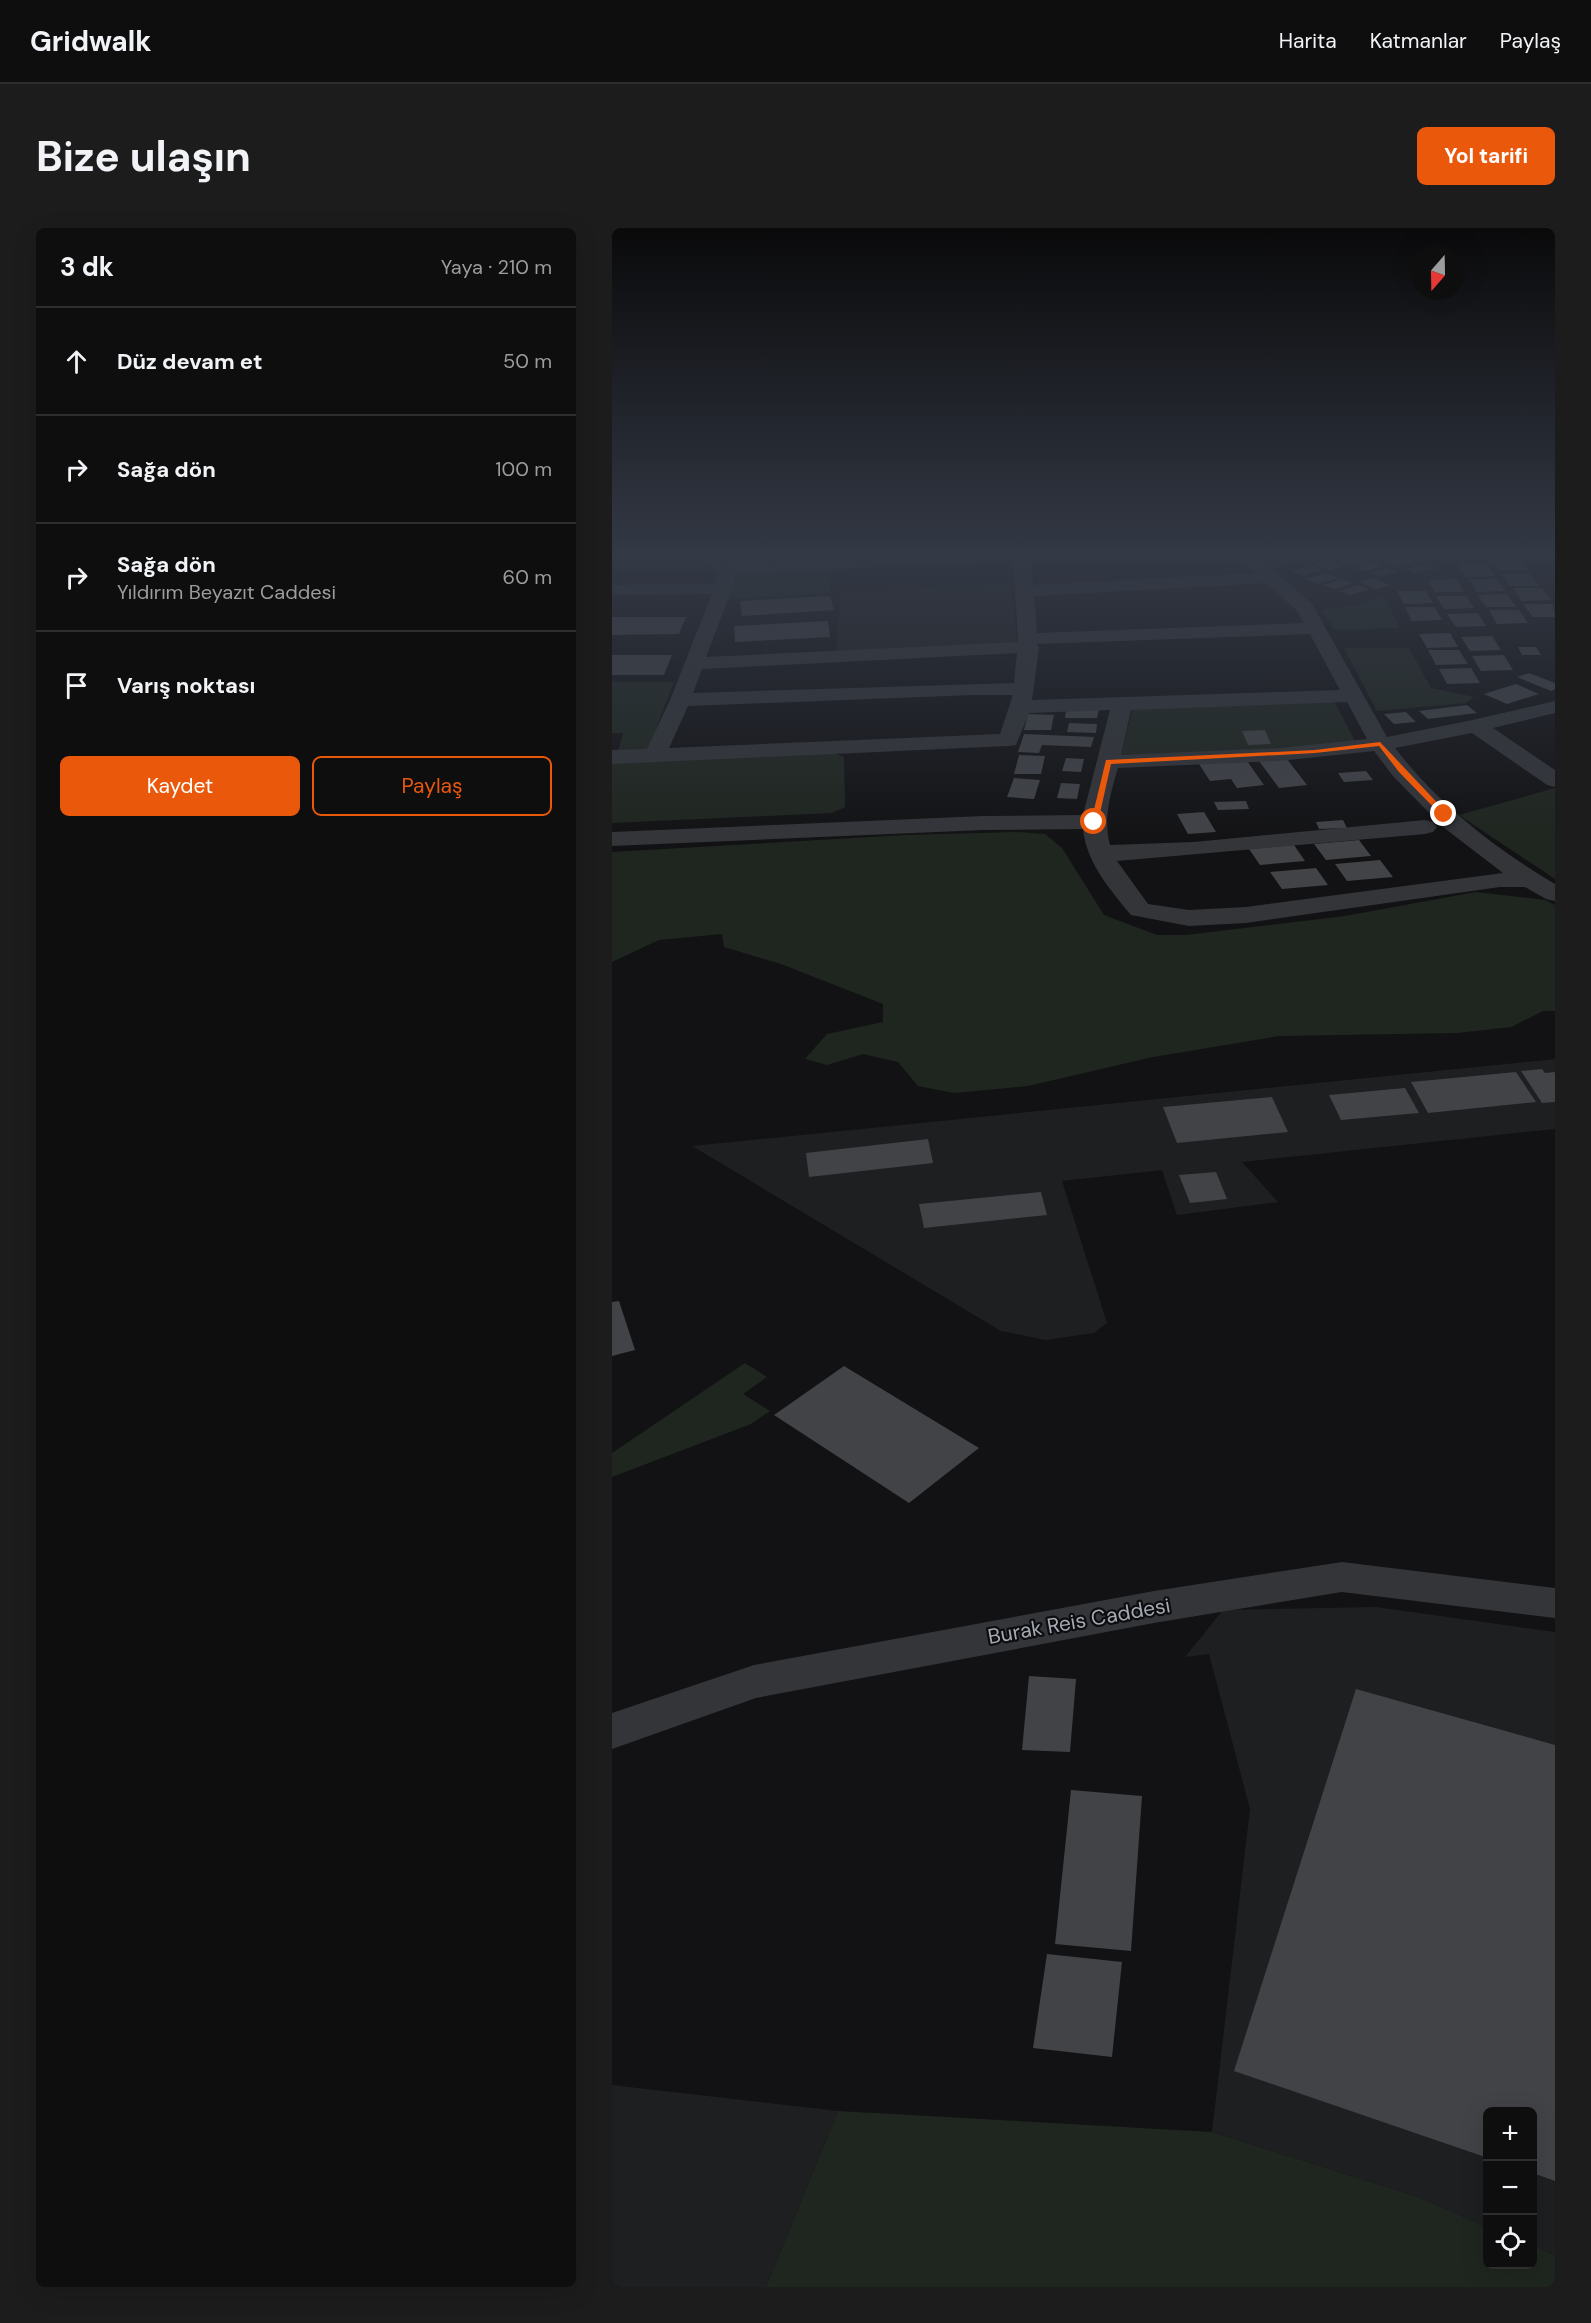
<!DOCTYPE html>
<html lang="tr">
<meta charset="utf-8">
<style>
:root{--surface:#0e0e0f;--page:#1c1c1d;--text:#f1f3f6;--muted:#9b9c9e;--line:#2e2e2f;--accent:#ea580c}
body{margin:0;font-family:"DM Sans",sans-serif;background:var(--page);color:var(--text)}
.controls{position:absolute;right:18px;bottom:18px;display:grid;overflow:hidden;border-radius:9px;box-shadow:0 6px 24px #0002}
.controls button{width:54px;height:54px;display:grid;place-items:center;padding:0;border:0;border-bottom:2px solid var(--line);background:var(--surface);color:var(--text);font:30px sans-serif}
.compass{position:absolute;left:799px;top:18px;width:54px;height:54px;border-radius:50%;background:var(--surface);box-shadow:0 6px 24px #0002;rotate:200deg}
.stop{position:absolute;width:18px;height:18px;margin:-14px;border:4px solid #ea580c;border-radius:50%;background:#fff}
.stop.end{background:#ea580c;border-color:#fff;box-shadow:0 2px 6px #0008}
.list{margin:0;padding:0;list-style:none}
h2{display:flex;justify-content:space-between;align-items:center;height:78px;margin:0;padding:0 24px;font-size:26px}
h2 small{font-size:20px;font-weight:400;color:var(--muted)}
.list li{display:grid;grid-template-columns:39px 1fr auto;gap:18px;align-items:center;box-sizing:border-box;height:108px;padding:0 24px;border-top:2px solid var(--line)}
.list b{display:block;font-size:22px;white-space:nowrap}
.list p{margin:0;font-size:20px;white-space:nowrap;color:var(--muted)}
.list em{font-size:20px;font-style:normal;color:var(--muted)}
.actions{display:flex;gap:12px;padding:18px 24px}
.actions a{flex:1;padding:14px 0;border:2px solid var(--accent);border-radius:9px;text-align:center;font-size:21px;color:var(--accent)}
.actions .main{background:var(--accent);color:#fff}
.icon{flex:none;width:33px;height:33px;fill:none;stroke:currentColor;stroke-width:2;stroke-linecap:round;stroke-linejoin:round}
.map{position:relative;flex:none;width:943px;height:2059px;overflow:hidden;border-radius:9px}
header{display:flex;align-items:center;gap:36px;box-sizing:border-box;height:84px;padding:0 30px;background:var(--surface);border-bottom:2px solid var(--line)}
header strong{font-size:28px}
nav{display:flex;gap:33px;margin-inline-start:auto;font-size:21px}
.intro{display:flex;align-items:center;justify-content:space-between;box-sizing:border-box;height:144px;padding:0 36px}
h1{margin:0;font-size:42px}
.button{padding:15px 27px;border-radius:9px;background:var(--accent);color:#fff;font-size:21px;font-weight:700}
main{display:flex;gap:36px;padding:0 36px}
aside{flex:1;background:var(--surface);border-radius:9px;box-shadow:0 6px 24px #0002}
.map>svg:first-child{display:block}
.built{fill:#1e1f21}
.green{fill:#1f261f}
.building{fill:#414347}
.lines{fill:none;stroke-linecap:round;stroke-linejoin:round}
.minor{fill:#333539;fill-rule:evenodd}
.route{fill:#ea580c}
.labels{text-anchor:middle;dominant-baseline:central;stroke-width:4.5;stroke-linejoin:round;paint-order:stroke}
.near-street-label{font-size:21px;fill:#a4aab4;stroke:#0d0d0f}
</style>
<header>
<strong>Gridwalk</strong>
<nav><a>Harita</a><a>Katmanlar</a><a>Paylaş</a></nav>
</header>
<div class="intro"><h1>Bize ulaşın</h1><a class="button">Yol tarifi</a></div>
<main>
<aside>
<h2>3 dk<small>Yaya · 210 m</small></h2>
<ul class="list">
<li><svg class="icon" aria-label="ahead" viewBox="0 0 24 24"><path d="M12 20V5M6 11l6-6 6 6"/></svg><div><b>Düz devam et</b></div><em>50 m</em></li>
<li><svg class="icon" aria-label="right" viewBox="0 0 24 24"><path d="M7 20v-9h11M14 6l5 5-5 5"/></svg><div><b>Sağa dön</b></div><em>100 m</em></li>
<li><svg class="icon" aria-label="right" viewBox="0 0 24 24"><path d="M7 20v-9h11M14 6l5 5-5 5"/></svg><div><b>Sağa dön</b><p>Yıldırım Beyazıt Caddesi</p></div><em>60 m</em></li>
<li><svg class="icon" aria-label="arrive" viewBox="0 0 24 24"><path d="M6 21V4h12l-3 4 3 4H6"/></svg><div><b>Varış noktası</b></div></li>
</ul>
<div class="actions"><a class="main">Kaydet</a><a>Paylaş</a></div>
</aside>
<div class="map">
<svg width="943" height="2059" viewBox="0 0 943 2059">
<rect width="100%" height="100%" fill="#121214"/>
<path class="built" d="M 398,355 L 406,416 L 224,427 L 229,365 Z
M 943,831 L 943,901 L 630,934 L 666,974 L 565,987 L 550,942 L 450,953 L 495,1095 L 482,1105 L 433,1112 L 389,1103 L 80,918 Z
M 764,1379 L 943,1404 L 943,2027 L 921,2018 L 921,1884 L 876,1884 L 875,1999 L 806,1969 L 600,1904 L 638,1581 L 597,1426 L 573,1429 L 611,1382 Z
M 0,1857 L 226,1883 L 154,2059 L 0,2059 Z"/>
<path class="green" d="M 0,327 L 73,327 L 96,340 L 96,344 L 0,344 Z
M 646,327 L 705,327 L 659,341 Z
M 219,339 L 218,365 L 115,371 L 123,342 Z
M 771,367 L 788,400 L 722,402 L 710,382 L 747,377 Z
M 732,420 L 797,420 L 819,460 L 862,469 L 854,475 L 765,483 Z
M 0,454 L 62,454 L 36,522 L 6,523 L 11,505 L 0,505 Z
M 722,473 L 744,515 L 508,530 L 521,479 Z
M 222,525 L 232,529 L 233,579 L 220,585 L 0,595 L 0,534 Z
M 943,560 L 943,651 L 847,587 Z
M 406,604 L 433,606 L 450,620 L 492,687 L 545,707 L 574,707 L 733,688 L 864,664 L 933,672 L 943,677 L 943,783 L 931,783 L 899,799 L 845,805 L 667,808 L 541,829 L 416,858 L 342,865 L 306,858 L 286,834 L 251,826 L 215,837 L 193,831 L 215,806 L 271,794 L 271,776 L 169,736 L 112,719 L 110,706 L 47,712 L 0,734 L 0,624 L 294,607 Z
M 133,1135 L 155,1149 L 131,1166 L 158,1183 L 139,1196 L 0,1249 L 0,1225 Z
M 226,1883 L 600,1904 L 806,1969 L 875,1999 L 876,2036 L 921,2036 L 921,2018 L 943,2027 L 943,2059 L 154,2059 Z"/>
<path class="building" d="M 116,327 L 171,327 L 172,332 L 117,335 Z
M 181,327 L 225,327 L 225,329 L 183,332 Z
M 743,327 L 756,332 L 739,337 L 726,332 Z
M 815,327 L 822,330 L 809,333 L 794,328 Z
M 791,330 L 804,334 L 786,339 L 773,334 Z
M 907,330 L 916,342 L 887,342 L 879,331 Z
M 714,332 L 732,338 L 719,342 L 702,336 Z
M 760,334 L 771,338 L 753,343 L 742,339 Z
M 812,336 L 823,340 L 804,345 L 793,341 Z
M 874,336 L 883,348 L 854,349 L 846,337 Z
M 698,338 L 711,342 L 691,348 L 679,343 Z
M 775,340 L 785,344 L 767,348 L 757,345 Z
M 715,345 L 727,350 L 706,356 L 694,351 Z
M 889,346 L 918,346 L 927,358 L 898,358 Z
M 761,350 L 778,357 L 764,361 L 747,354 Z
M 730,351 L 741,355 L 722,361 L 711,357 Z
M 845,351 L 852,364 L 823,364 L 816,352 Z
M 857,351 L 885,351 L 894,363 L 865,364 Z
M 746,357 L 757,361 L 738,367 L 727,363 Z
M 901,360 L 930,360 L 940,372 L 910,373 Z
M 785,363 L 814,363 L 821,375 L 792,376 Z
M 895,366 L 904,379 L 874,379 L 866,367 Z
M 218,368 L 222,382 L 130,388 L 128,373 Z
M 824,368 L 854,368 L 862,380 L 832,381 Z
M 911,376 L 941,376 L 943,389 L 921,389 Z
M 793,379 L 823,379 L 830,392 L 800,393 Z
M 877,382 L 907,382 L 916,395 L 885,396 Z
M 866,385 L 874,398 L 844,399 L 835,386 Z
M 0,389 L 74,389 L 67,406 L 0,407 Z
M 216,393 L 218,409 L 123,414 L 122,398 Z
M 838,405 L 846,419 L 815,420 L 807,406 Z
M 880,408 L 889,422 L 858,423 L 849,409 Z
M 906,419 L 924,419 L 929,427 L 910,427 Z
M 816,422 L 847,422 L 856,436 L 824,437 Z
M 0,427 L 60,427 L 52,447 L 0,447 Z
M 892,427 L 901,442 L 869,443 L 860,428 Z
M 859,440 L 868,455 L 835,456 L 827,441 Z
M 917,445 L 943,455 L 943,461 L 939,463 L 905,449 Z
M 904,456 L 927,466 L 895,476 L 872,466 Z
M 855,477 L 865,485 L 816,491 L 807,483 Z
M 487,481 L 485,490 L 453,490 L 454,483 Z
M 794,484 L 804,494 L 782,496 L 772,486 Z
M 416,486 L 442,487 L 439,502 L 412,502 Z
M 457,495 L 485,496 L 484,505 L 455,504 Z
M 653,502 L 659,516 L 636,517 L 630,503 Z
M 412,506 L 482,509 L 479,519 L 430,517 L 427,525 L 406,524 Z
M 407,527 L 433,528 L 429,546 L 402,546 Z
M 454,530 L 472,531 L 469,544 L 450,543 Z
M 675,531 L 695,557 L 667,560 L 647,533 Z
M 635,533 L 652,557 L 625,560 L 619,551 L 598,553 L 587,536 Z
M 754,543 L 761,552 L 732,554 L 726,545 Z
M 402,550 L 428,552 L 422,571 L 395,569 Z
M 449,555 L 468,556 L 465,571 L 445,570 Z
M 634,573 L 637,581 L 606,582 L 602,574 Z
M 592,584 L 604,604 L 576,606 L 565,586 Z
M 731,592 L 735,600 L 707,601 L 704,594 Z
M 747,612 L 759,628 L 714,632 L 702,616 Z
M 682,617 L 693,633 L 648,637 L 637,621 Z
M 768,632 L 781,649 L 735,653 L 723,636 Z
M 704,640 L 716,657 L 670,661 L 658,644 Z
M 930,841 L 933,845 L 943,844 L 943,874 L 930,875 L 909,843 Z
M 904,844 L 924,874 L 816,885 L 799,854 Z
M 793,860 L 807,885 L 729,892 L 717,867 Z
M 660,869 L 676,904 L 565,915 L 551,879 Z
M 316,911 L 321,935 L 197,949 L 194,925 Z
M 604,944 L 615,971 L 578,975 L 567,947 Z
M 429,964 L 435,987 L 312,1000 L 307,976 Z
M 7,1073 L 23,1122 L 0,1128 L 0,1074 Z
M 232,1138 L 367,1220 L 297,1275 L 162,1187 Z
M 417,1448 L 464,1451 L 458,1524 L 410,1522 Z
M 744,1461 L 943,1517 L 943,1953 L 921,1945 L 921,1884 L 876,1884 L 876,1930 L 622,1843 Z
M 459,1562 L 530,1568 L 519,1723 L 443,1716 Z
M 435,1726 L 510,1734 L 500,1829 L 421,1820 Z"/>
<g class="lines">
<path class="minor" d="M 79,327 L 101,327 L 118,336 L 278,327 L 395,327 L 387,332 L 123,346 L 120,360 L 94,429 L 406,414 L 401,327 L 419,327 L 421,357 L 643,345 L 625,327 L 644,327 L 700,376 L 775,509 L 856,493 L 943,473 L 943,485 L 881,500 L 943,542 L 943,559 L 935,557 L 860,505 L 783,520 C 826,576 882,620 943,656 L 943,673 L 934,671 L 913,659 L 888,659 L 634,695 L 577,698 L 519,687 C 499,663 474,634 471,601 L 371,602 L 0,618 L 0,604 L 371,588 L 471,587 L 498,482 L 417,485 L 404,517 L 396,518 L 0,536 L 0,522 L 35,521 L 58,472 L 100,366 L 0,367 L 0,357 L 103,355 L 106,343 ZM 655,355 L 685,383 L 692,395 L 425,405 L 422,368 ZM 698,406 L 728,462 L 420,472 L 427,419 L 425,416 ZM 405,425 L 402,455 L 81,465 L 90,441 ZM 360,467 L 401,467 L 388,506 L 57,520 L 76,478 ZM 735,474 L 755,511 L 667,520 L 509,527 L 519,482 ZM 762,523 L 781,548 L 831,599 L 891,645 L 634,679 L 577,682 L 536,676 L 505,633 L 813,606 L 821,604 L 825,599 L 821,594 L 813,592 L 582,614 L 498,617 C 491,590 498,567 506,540 L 667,533 Z
M 730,1334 L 943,1360 L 943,1390 L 730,1364 L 542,1395 L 144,1470 L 0,1521 L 0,1485 L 142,1437 L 542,1363 Z"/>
</g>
<linearGradient id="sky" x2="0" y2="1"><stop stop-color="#0a0a0b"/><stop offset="0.53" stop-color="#333945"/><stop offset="1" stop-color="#333945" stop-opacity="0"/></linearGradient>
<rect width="943" height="616" fill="url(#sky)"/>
<path class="route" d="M 768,514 L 834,584 L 834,587 L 829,587 L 787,544 L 767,518 L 703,525 L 499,536 L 486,594 L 482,596 L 479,594 L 494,532 L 703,522 Z"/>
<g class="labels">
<g class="near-street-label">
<text transform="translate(467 1393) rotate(-10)">Burak Reis Caddesi</text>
</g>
</g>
</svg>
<div class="controls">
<button>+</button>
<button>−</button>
<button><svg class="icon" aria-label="locate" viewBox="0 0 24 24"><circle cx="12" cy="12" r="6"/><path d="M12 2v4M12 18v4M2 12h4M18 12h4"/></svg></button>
</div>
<svg class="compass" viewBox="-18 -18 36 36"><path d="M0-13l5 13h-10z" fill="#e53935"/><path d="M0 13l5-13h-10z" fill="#9b9c9e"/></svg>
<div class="stop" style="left:482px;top:594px"></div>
<div class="stop end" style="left:832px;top:586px"></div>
</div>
</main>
